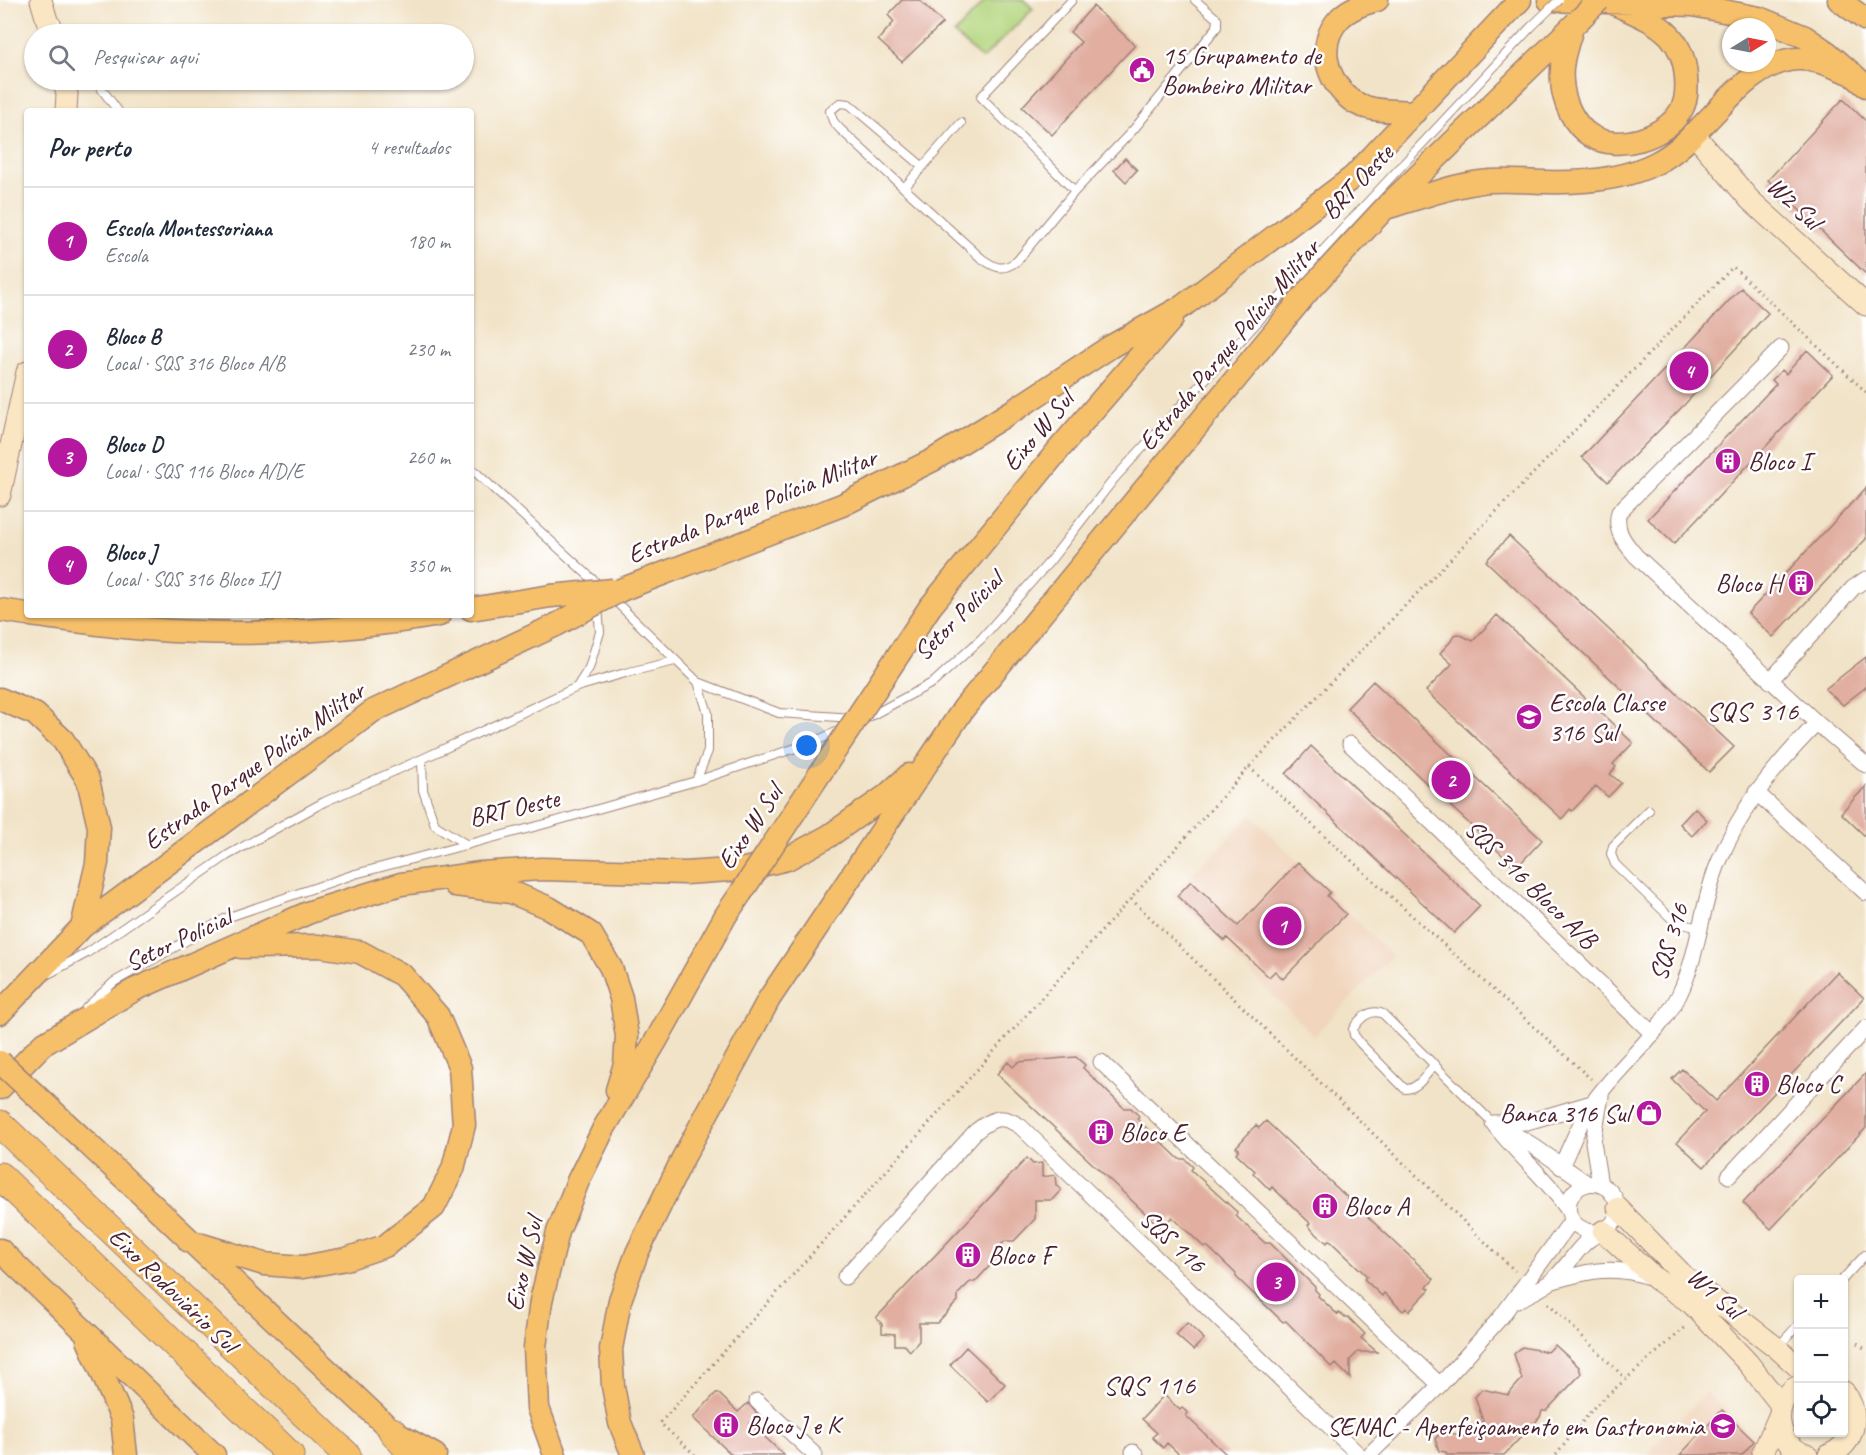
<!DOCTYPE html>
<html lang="pt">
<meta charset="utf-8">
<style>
:root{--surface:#fff;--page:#f6f6f7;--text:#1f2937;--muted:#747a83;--line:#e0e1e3;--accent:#b5179e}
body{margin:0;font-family:Caveat,sans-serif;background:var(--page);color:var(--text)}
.controls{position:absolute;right:18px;bottom:18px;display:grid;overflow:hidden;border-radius:6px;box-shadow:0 2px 4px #0004}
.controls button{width:54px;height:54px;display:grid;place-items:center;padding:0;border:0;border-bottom:2px solid var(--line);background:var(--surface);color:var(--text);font:30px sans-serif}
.compass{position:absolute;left:1722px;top:18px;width:54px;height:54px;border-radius:50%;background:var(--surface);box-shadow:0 2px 4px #0004;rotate:80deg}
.you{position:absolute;left:807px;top:746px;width:21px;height:21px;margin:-15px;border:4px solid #fff;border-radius:50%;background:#1a73e8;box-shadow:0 0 0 9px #1a73e833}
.badge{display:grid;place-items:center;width:39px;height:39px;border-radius:50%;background:var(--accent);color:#fff;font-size:20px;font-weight:700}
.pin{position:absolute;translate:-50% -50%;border:3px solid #fff;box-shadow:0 2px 6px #0006}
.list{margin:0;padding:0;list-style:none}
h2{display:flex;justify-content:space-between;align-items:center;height:78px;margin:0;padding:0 24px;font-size:26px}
h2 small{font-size:20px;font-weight:400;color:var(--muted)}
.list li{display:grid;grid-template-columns:39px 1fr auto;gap:18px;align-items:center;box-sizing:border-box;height:108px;padding:0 24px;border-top:2px solid var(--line)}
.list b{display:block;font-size:22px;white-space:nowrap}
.list p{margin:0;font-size:20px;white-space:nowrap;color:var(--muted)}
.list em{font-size:20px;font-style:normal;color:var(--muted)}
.icon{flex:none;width:33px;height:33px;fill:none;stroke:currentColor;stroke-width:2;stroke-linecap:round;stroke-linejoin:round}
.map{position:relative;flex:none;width:1866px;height:1455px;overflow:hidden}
.search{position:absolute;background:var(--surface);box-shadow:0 2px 4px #0004;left:24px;top:24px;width:450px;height:66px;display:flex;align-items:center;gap:15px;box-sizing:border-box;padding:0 21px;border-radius:33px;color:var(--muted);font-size:22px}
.panel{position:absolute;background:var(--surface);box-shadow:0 2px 4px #0004;left:24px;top:108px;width:450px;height:510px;border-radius:6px}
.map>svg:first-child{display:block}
.built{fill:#f1d5bd}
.green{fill:#b3d57d;stroke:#7e7a54;stroke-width:1.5}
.building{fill:#e1aea0}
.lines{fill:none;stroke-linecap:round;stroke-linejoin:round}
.lane-casing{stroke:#9e8179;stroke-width:10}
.street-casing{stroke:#9e8179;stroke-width:17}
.secondary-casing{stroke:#9e8179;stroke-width:23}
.primary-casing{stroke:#9e8179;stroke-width:25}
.highway-casing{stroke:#9e8179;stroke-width:29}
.path{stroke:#9e8179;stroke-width:3;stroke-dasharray:1.5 4.5;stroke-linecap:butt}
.lane{stroke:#fff;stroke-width:8}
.street{stroke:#fff;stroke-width:15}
.secondary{stroke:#fbe6c4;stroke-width:21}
.primary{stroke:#f6c06b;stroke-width:22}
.highway{stroke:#f6c06b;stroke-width:27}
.lane-bridge-casing{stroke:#9e8179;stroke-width:10;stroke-linecap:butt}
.primary-bridge-casing{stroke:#9e8179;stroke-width:25;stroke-linecap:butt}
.lane-bridge{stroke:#fff;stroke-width:8}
.primary-bridge{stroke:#f6c06b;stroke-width:22}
.labels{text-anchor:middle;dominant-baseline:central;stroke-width:5;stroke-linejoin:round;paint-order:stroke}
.poi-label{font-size:26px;fill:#4a1f2b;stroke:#fff;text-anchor:start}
.street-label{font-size:26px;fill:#4a1f2b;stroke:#fff}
.neighbourhood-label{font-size:27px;letter-spacing:1.5px;fill:#4a1f2b;stroke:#fff}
</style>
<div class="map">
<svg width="1866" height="1455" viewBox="0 0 1866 1455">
<rect width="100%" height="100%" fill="#fff"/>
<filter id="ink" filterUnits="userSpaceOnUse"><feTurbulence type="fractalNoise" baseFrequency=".0167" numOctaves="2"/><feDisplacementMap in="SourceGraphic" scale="12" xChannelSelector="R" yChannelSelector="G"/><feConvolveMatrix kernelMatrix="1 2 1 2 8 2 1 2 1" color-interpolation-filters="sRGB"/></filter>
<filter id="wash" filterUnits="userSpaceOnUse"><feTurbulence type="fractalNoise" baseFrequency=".008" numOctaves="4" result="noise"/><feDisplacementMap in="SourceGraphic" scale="24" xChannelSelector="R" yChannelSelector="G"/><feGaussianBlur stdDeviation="1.35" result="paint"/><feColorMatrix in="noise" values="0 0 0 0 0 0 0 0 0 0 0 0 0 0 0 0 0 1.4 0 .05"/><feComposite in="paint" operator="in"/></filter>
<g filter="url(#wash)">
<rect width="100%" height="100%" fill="#f1e3c7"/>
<path class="built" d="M 1251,815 L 1392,956 L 1314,1036 L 1172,895 Z
M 1706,1392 L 1771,1455 L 1646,1455 Z"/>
<path class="green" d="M 986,0 L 1024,0 L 1033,9 L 982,59 L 954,34 Z"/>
<g id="blocks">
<path class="building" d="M 902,0 L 919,0 L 943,23 L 902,62 L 878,40 L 894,22 L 888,15 Z
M 1093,6 L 1135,45 L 1052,135 L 1022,107 L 1081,42 L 1070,32 Z
M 1843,99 L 1866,121 L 1866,274 L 1768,180 Z
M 1125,158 L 1137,170 L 1126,182 L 1114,170 Z
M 1741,288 L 1768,313 L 1685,404 L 1608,482 L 1582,457 Z
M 1807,350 L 1833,375 L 1674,544 L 1648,519 L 1776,384 L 1772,380 L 1782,370 L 1786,374 Z
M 1866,488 L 1866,539 L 1773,637 L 1748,613 Z
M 1509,536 L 1734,747 L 1709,772 L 1486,561 Z
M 1497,615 L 1633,743 L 1613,764 L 1616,767 L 1610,774 L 1621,783 L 1616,789 L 1608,797 L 1596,786 L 1572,811 L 1570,809 L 1562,819 L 1426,691 L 1452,664 L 1440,653 L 1451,641 L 1454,635 L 1459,634 L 1473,641 Z
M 1866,657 L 1866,687 L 1843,705 L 1825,689 Z
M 1373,681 L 1542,840 L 1516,868 L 1347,708 Z
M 1311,746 L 1480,906 L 1454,933 L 1286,774 Z
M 1866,786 L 1866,837 L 1841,813 Z
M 1695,808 L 1707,820 L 1692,836 L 1680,824 Z
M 1298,862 L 1330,892 L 1327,896 L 1346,914 L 1283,979 L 1275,971 L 1269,977 L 1227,938 L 1225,941 L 1177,896 L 1191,881 L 1238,926 Z
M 1837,972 L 1864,998 L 1704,1167 L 1677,1142 L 1705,1112 L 1672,1079 L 1682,1069 L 1716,1101 Z
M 1076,1057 L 1085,1065 L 1083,1068 L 1124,1108 L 1131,1108 L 1139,1116 L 1137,1119 L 1179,1159 L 1185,1159 L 1193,1167 L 1191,1170 L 1237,1212 L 1236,1216 L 1265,1243 L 1270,1243 L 1315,1287 L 1315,1290 L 1319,1294 L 1318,1296 L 1338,1315 L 1339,1313 L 1344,1317 L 1348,1317 L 1365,1334 L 1361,1338 L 1377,1352 L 1358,1352 L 1350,1360 L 1350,1378 L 1336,1364 L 1332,1368 L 1286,1321 L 1283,1322 L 1236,1277 L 1236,1274 L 1232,1270 L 1208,1247 L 1204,1247 L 1172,1217 L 1161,1228 L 997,1074 L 1008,1062 L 1013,1067 L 1018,1062 Z
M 1866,1073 L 1866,1128 L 1771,1229 L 1743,1203 Z
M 1266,1121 L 1434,1279 L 1427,1287 L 1430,1289 L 1409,1311 L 1406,1308 L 1403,1311 L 1384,1293 L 1382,1296 L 1364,1279 L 1367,1276 L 1329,1240 L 1327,1243 L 1313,1231 L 1308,1225 L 1310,1223 L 1272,1187 L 1270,1190 L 1253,1173 L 1255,1171 L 1236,1153 L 1239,1149 L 1236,1147 L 1256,1125 L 1259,1128 Z
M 1027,1158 L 1033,1164 L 1042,1163 L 1042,1177 L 1055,1175 L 1056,1185 L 1061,1190 L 1052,1200 L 1035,1200 L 1035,1219 L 1014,1241 L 1005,1241 L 996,1250 L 996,1259 L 975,1282 L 970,1282 L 958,1294 L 958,1301 L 937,1323 L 919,1323 L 919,1341 L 910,1351 L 904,1345 L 895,1345 L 895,1334 L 882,1333 L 882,1324 L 876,1318 Z
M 1187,1323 L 1204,1339 L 1193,1350 L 1176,1335 Z
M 1555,1345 L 1579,1367 L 1581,1374 L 1546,1411 L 1542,1411 L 1540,1417 L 1504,1455 L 1447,1455 L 1446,1452 L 1439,1451 L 1435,1439 L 1442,1431 L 1468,1437 L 1483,1421 L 1475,1397 L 1482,1389 L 1508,1395 L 1522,1379 L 1514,1354 L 1522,1347 L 1548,1352 Z
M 966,1347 L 1005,1384 L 988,1402 L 950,1365 Z
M 716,1393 L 718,1393 L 738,1412 L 748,1403 L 758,1415 L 750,1423 L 784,1455 L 732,1455 L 693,1418 Z
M 1164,1395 L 1180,1410 L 1182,1408 L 1188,1413 L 1186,1416 L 1227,1455 L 1180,1455 L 1167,1443 L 1163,1448 L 1152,1437 L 1157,1433 L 1142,1419 Z
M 1722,1410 L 1754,1441 L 1742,1455 L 1680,1455 Z"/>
</g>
</g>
<g filter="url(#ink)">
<use href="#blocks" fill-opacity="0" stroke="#9e8179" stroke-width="1.5"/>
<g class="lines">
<defs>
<path id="lane" d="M 1072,0 L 981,97 L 1075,191
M 55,21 L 64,34
M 95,80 L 118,111
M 961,123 L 904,188 L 981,258 C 995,268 1002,272 1017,261 L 1075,191 L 1134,129 L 1217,27 L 1217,19 L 1195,0
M 904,188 L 840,129 L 833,121 L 830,111 L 840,103 L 849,104 L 922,166
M 471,468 L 601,587
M 611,597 L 698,682 L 779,713 L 853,718
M 577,687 L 589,668 L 600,632 L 598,607
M 865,719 L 934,682 L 981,639 L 1050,561 L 1114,479 L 1338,234 L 1531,27
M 422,759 L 423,790 L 435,825 L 467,845
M 696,781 L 708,751 L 708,713 L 698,682
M 1649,810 L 1613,846 L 1611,854 L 1615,864 L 1675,922 L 1699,928
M 50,973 L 87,953 L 228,855 L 324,802 L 422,759 L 577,687 L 625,673 L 675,661
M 86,1008 L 114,982 L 226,918 L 355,874 L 549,823 L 696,781 L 811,743 L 843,729
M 1435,1064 C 1427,1073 1418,1090 1405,1089 L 1360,1043 L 1354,1035 L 1353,1029 C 1359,1019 1370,1008 1383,1014 L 1493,1123
M 1842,1280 L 1865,1255
M 1778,1347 L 1798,1325"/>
<path id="street" d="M 1770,681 L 1853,588 L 1866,579
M 1817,723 L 1866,765
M 1350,744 L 1653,1034
M 1756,792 L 1866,893
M 1101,1062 L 1440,1385
M 1493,1123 C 1516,1154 1547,1178 1568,1210
M 1493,1123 L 1527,1122 L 1592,1103
M 1498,1125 L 1529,1143 L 1588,1184
M 1561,1167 C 1571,1145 1580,1121 1594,1101 C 1620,1065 1658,1036 1679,995 C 1699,954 1701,906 1718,864 C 1740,808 1776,765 1817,723 L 1636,556 C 1624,542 1614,530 1619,512 L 1781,348
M 1729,1176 L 1866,1028
M 1600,1185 L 1593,1142 L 1601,1096
M 845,1277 L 975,1132 C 993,1118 1001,1113 1021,1127 L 1359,1455
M 1550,1282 C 1587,1271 1614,1264 1652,1278
M 1517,1301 C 1527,1295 1539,1290 1549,1283 C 1563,1273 1573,1254 1586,1242 C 1595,1234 1609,1230 1615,1220 C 1619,1211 1618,1201 1612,1194 C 1607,1186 1597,1182 1588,1184 C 1558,1191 1563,1234 1599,1232
M 757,1401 L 815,1455
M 1133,1452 L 1136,1455
M 1369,1455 L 1440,1385 L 1501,1317 L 1572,1220"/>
<path id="secondary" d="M 41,0 L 51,34
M 63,80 L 67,94 L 66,111
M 1693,133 L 1750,200 L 1866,305
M 0,495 L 27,372
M 1618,1208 L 1685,1277 L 1777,1348 L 1798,1367
M 1603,1231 L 1656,1279 L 1691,1303 L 1748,1363 L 1781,1405
M 1798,1386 C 1769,1402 1776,1446 1807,1455
M 1762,1455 L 1779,1416
M 1829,1455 C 1856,1443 1861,1414 1844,1392"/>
<path id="primary" d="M 1377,0 C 1363,4 1350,8 1340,18 C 1316,43 1326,80 1351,100 C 1368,113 1395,110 1415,112
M 1549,0 L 1693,5 L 1759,18 L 1805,37 L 1827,52 L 1866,86
M 1839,0 L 1866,20
M 1572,28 C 1567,45 1560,63 1562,81 C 1563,101 1573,125 1591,136 C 1618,152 1664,138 1680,112 C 1687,102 1687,90 1686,77 C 1685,61 1681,48 1670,36 C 1655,20 1634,13 1615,4
M 1389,207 C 1419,198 1450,186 1481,182 C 1503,179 1524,182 1545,182 C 1582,183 1623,180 1656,163 C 1704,140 1741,62 1797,59 C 1816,58 1835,68 1853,74
M 623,589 L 842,505 L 933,460 L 1019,407 L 1110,347 L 1183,306 L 1353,177 L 1520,0
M 930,607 L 1060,448 L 1172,319
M 471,609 L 551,596
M 0,610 L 27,614
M 31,615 C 69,620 107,626 145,629 C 243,637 343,632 439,615
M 0,699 L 35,714 L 63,740 L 88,780 L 99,827 L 97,863 L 82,927
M 455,885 L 511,892 L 549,908 L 591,934 L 611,968 L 621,998 L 627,1036 L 625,1064 L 617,1090
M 0,1013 L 82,927 L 373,711 L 556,625
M 0,1088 L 42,1045 L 134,990 L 310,912 L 401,884 L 481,873 L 541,869 L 685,873 L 745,869 L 787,859 L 829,836 L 886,796 L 909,775
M 86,1142 L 392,1431 L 435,1455
M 189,1241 L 264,1264 L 303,1267 L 346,1259 L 385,1246 L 434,1207 L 453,1169 L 464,1125 L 460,1068 L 438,1016 L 402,975 L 360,952 L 319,946 L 241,947
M 0,1250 L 214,1455
M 88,1340 L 122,1419 L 126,1455
M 555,1455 L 538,1408 L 535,1347 L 541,1301 L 558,1232 L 578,1181 L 604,1128 L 657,1039 L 726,915 L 741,893
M 633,1455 L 620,1423 L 613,1386 L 611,1349 L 620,1300 L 637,1253 L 683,1158 L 769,999 L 964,708 L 1309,290 L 1385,208 L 1580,19"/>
<path id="highway" d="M 0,1124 L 347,1455
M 0,1176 L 290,1455
M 392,1431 L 413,1455"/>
</defs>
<use href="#lane" class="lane-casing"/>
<use href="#street" class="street-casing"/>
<use href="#secondary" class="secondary-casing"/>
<use href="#primary" class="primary-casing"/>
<use href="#highway" class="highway-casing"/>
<path class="path" d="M 1249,767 L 1591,1079
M 1131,899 L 1515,1271
M 1548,1303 L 1626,1379
M 1858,1343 L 1866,1350
M 695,1455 L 660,1423 L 1249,767 L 1733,267 L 1866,392
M 1556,1455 L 1595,1406 L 1687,1326"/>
<use href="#lane" class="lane"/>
<use href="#street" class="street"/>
<use href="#secondary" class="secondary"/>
<use href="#primary" class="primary"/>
<use href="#highway" class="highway"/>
<defs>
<path id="lane-bridge" d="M 1531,27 L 1559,0"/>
<path id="primary-bridge" d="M 1580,19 L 1599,0
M 551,596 L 613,590
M 556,625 L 623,589
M 741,893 L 930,607
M 0,1062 L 86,1142"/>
</defs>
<use href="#lane-bridge" class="lane-bridge-casing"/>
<use href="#primary-bridge" class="primary-bridge-casing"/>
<use href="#lane-bridge" class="lane-bridge"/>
<use href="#primary-bridge" class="primary-bridge"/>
</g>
</g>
<defs>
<symbol id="civic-disc" viewBox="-11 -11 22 22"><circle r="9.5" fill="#b5179e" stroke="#fff"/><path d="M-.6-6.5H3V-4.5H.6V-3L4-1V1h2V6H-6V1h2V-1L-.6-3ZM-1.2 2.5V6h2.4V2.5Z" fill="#fff"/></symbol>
<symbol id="building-disc" viewBox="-11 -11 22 22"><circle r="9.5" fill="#b5179e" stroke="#fff"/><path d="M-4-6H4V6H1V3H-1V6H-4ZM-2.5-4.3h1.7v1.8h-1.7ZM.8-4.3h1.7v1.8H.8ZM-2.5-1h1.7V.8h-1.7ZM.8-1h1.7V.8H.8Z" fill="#fff"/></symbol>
<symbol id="school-disc" viewBox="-11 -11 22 22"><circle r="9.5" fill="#b5179e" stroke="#fff"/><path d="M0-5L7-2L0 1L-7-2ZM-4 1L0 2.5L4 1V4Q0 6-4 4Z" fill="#fff"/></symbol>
<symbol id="shop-disc" viewBox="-11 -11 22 22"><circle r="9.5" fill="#b5179e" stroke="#fff"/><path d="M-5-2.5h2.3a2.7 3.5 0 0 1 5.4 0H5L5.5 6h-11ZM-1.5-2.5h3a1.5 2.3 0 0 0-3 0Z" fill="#fff"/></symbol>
<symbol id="university-disc" viewBox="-11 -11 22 22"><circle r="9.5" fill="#b5179e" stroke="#fff"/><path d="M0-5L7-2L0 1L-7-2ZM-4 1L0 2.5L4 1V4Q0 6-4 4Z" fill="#fff"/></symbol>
</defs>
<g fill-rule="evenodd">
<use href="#civic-disc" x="1127" y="55" width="30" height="30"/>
<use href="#building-disc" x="1713" y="446" width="30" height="30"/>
<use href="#building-disc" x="1786" y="568" width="30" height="30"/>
<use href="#school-disc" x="1514" y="702" width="30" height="30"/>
<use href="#building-disc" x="1742" y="1069" width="30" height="30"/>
<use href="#shop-disc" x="1634" y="1098" width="30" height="30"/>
<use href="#building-disc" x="1086" y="1117" width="30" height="30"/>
<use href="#building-disc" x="1310" y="1191" width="30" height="30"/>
<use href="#building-disc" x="953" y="1240" width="30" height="30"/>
<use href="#building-disc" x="711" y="1410" width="30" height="30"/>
<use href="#university-disc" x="1708" y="1411" width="30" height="30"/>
</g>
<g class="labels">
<g class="poi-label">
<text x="1162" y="55">15 Grupamento de<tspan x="1162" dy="30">Bombeiro Militar</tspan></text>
<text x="1748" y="461">Bloco I</text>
<text x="1782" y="583" text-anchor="end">Bloco H</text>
<text x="1549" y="702">Escola Classe<tspan x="1549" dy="30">316 Sul</tspan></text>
<text x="1776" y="1084">Bloco C</text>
<text x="1630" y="1113" text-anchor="end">Banca 316 Sul</text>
<text x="1120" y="1132">Bloco E</text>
<text x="1344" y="1206">Bloco A</text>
<text x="988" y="1255">Bloco F</text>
<text x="746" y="1425">Bloco J e K</text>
<text x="1704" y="1426" text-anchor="end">SENAC - Aperfeiçoamento em Gastronomia</text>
</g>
<g class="street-label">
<text transform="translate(1357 182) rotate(-47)">BRT Oeste</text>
<text transform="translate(1794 203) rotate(43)">W2 Sul</text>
<text transform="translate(1229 345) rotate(-50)">Estrada Parque Polícia Militar</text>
<text transform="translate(1038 431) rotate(-50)">Eixo W Sul</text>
<text transform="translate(752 506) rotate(-22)">Estrada Parque Polícia Militar</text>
<text transform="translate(958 616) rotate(-45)">Setor Policial</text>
<text transform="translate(254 766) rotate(-36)">Estrada Parque Polícia Militar</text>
<text transform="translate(514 808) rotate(-13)">BRT Oeste</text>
<text transform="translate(750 827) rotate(-56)">Eixo W Sul</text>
<text transform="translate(1531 884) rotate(44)">SQS 316 Bloco A/B</text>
<text transform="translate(178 940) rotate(-25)">Setor Policial</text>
<text transform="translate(1669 942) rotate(-73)">SQS 316</text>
<text transform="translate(1173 1241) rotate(43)">SQS 116</text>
<text transform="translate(524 1264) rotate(-77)">Eixo W Sul</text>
<text transform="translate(173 1290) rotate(44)">Eixo Rodoviário Sul</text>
<text transform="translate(1715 1293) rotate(41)">W1 Sul</text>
</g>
<g class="neighbourhood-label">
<text x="1753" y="711">SQS 316</text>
<text x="1150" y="1385">SQS 116</text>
</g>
</g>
</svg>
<div class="controls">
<button>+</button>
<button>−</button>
<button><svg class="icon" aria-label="locate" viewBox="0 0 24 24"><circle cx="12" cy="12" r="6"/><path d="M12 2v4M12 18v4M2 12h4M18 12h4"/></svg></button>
</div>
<svg class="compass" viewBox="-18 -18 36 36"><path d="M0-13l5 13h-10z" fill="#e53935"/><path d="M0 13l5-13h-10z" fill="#747a83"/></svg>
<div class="you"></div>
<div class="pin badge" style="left:1282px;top:926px">1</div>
<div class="pin badge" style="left:1451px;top:780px">2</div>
<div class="pin badge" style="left:1276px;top:1282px">3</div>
<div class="pin badge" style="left:1689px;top:371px">4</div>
<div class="search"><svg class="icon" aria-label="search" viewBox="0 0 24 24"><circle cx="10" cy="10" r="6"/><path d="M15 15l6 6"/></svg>Pesquisar aqui</div>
<section class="panel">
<h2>Por perto<small>4 resultados</small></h2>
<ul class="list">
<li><span class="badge">1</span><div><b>Escola Montessoriana</b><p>Escola</p></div><em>180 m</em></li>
<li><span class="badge">2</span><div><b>Bloco B</b><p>Local · SQS 316 Bloco A/B</p></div><em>230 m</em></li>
<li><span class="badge">3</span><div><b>Bloco D</b><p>Local · SQS 116 Bloco A/D/E</p></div><em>260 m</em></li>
<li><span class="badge">4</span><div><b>Bloco J</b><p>Local · SQS 316 Bloco I/J</p></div><em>350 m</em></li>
</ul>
</section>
</div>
